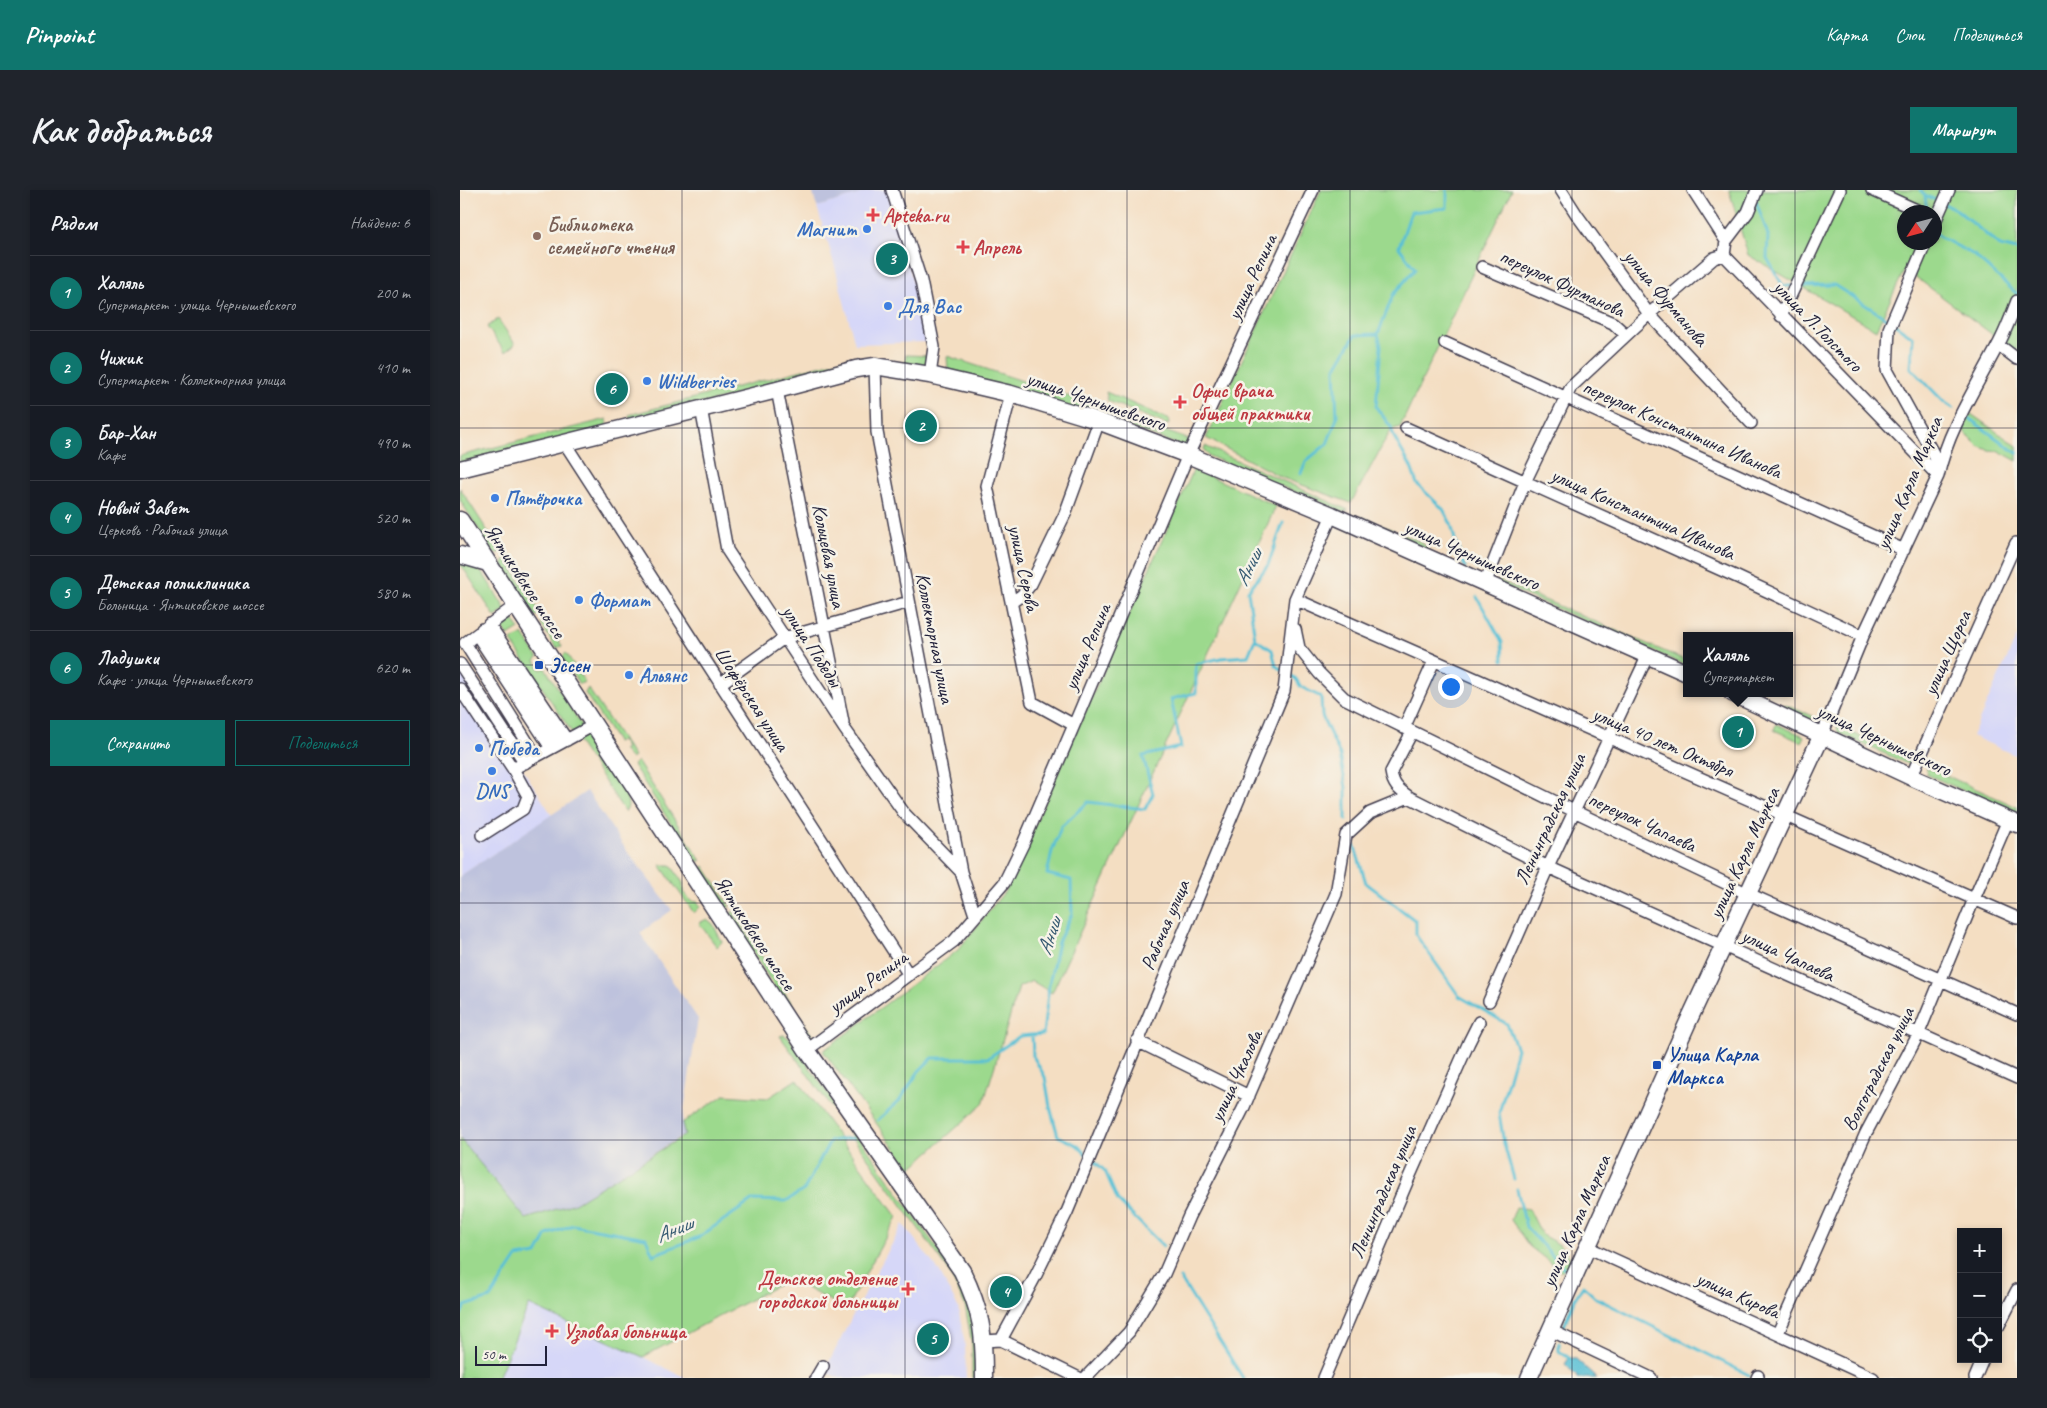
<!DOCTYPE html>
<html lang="ru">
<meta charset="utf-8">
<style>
:root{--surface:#171b24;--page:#20242c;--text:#f1f3f6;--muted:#9ea1a6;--line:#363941;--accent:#0f766e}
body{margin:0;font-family:Caveat,sans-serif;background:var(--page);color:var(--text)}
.controls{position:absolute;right:15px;bottom:15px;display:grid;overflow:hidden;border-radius:0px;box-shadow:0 2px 8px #0003}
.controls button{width:45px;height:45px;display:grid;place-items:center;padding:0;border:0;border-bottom:1px solid var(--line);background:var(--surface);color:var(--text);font:25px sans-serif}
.compass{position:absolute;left:1437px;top:15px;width:45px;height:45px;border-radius:50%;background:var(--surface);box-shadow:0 2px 8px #0003;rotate:234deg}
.scale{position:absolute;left:15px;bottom:12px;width:72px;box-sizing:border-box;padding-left:5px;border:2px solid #22223b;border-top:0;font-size:14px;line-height:18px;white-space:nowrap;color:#22223b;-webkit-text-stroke:4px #f7f3e8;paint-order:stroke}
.you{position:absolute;left:990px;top:496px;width:18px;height:18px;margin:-12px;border:4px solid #fff;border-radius:50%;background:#1a73e8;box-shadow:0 0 0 8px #1a73e833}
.badge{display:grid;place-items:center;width:32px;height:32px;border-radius:50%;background:var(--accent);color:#fff;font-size:16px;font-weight:700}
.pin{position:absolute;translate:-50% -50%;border:2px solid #fff;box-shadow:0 1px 5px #0006}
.popup{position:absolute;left:1223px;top:442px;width:110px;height:65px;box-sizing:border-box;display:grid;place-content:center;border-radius:0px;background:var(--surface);filter:drop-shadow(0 1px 4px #0005);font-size:16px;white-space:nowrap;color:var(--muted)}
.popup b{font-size:19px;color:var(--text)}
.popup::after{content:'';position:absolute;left:50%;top:100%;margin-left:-10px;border:10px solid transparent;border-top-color:var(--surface)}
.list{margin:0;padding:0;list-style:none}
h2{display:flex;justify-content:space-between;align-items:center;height:65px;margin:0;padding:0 20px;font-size:21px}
h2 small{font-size:16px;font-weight:400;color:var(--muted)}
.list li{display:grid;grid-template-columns:32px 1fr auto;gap:15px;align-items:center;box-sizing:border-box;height:75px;padding:0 20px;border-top:1px solid var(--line)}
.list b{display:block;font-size:19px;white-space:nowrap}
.list p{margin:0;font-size:16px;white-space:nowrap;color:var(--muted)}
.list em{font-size:16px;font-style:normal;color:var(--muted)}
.actions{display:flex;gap:10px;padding:15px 20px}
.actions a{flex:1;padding:11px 0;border:1px solid var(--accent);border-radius:0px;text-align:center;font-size:18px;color:var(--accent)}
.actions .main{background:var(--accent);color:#fff}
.icon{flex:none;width:28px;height:28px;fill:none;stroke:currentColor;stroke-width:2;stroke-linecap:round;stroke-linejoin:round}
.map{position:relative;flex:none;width:1557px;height:1188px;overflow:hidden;border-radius:0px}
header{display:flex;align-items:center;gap:30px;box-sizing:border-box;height:70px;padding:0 25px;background:var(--accent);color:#fff}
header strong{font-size:24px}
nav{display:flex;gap:28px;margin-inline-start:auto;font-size:18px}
.intro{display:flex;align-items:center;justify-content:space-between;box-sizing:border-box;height:120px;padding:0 30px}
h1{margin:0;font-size:35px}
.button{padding:12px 22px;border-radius:0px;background:var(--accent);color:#fff;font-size:18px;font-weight:700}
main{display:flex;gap:30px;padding:0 30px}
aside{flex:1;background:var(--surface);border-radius:0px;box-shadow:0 2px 8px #0003}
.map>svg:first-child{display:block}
.built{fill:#d6d7f8}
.industrial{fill:#bec2dd}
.green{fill:#9cd98d;stroke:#5f7e64;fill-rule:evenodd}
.water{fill:#58c0d5;stroke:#3d7188}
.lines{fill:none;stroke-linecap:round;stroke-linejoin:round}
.stream{stroke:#58c0d5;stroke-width:3}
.street-casing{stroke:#423e4f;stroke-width:14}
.secondary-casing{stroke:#423e4f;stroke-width:19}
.street{stroke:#fff;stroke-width:11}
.secondary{stroke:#fff;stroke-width:16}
.grid{fill:none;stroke:#22223b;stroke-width:1;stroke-opacity:0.55}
.health-dot{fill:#e0444e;stroke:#f7f3e8;stroke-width:2}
.shop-dot{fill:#3f7fe0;stroke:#f7f3e8;stroke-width:2}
.education-dot{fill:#8d6e63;stroke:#f7f3e8;stroke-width:2}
.transit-dot{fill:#1a4fb4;stroke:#f7f3e8;stroke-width:2}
.labels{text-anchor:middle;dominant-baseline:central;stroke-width:5;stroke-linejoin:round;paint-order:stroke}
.health-label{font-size:20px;font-weight:bold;fill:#be3a42;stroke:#f7f3e8;text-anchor:start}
.education-label{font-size:20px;font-weight:bold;fill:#785e54;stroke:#f7f3e8;text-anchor:start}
.shop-label{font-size:20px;font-weight:bold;fill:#366cbe;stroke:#f7f3e8;text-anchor:start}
.street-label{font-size:20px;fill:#22223b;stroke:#f7f3e8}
.transit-label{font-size:20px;font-weight:bold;fill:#164399;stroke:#f7f3e8;text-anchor:start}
.water-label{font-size:21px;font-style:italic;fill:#355971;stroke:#f7f3e8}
</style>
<header>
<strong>Pinpoint</strong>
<nav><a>Карта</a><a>Слои</a><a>Поделиться</a></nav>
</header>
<div class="intro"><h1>Как добраться</h1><a class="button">Маршрут</a></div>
<main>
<aside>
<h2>Рядом<small>Найдено: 6</small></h2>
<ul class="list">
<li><span class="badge">1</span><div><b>Халяль</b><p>Супермаркет · улица Чернышевского</p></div><em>200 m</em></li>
<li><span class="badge">2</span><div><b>Чижик</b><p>Супермаркет · Коллекторная улица</p></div><em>410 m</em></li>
<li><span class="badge">3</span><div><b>Бар-Хан</b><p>Кафе</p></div><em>490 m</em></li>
<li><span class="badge">4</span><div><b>Новый Завет</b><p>Церковь · Рабочая улица</p></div><em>520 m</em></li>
<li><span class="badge">5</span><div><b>Детская поликлиника</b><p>Больница · Янтиковское шоссе</p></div><em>580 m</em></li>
<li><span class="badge">6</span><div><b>Ладушки</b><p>Кафе · улица Чернышевского</p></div><em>620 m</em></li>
</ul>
<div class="actions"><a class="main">Сохранить</a><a>Поделиться</a></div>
</aside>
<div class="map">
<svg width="1557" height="1188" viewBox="0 0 1557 1188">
<rect width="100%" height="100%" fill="#f7f3e8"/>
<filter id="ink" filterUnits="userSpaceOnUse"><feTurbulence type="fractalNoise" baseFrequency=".02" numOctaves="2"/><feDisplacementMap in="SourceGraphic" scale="10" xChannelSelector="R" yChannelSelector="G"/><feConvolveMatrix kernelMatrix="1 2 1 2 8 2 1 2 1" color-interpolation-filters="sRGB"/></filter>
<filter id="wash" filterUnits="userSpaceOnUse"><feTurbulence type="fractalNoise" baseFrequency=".0096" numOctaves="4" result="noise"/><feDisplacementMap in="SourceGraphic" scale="20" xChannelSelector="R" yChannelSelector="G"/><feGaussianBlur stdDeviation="1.12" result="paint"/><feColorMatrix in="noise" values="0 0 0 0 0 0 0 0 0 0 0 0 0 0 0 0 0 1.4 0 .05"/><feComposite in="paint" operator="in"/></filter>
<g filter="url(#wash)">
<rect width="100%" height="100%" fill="#f4dec2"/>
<path class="built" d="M 412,0 L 427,0 L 445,57 L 466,152 L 395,154 L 375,77 L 357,17 Z
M 1557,446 L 1557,566 L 1512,546 Z
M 0,481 L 92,625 L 0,686 Z
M 443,1034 L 479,1081 L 498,1117 L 505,1155 L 506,1188 L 379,1188 L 364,1182 L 394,1123 Z
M 69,1115 L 183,1167 L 226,1188 L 38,1188 Z"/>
<path class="industrial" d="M 352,0 L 412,0 L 357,17 Z
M 127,601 L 167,661 L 212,720 L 180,743 L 238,829 L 222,933 L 225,944 L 115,1013 L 65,1029 L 0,949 L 0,686 Z"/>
<path class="green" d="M 861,0 L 1052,0 L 940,237 L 931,240 L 891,313 L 823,288 L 746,248 Z
M 1269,0 L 1557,0 L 1557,163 L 1445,79 L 1416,140 L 1288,65 ZM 1444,22 L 1474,22 L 1474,52 L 1444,52 Z
M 38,129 L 55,154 L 45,162 L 27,137 Z
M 446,165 L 470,166 L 469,176 L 445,174 Z
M 487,166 L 629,213 L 626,222 L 488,181 Z
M 389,168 L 391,176 L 170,232 L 169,225 Z
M 646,202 L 710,230 L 708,235 L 648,211 Z
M 646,220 L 733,251 L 727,258 L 644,228 Z
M 1511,224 L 1557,256 L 1557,271 L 1539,261 L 1529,260 L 1518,256 L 1506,244 L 1502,236 L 1507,227 Z
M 147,229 L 148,237 L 0,273 L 0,266 Z
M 745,256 L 888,320 L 883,322 L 749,266 L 744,260 Z
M 734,279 L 816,316 L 592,803 L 572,791 L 559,797 L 523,914 L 450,979 L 363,861 L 498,760 L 545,701 Z
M 0,298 L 41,362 L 34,364 L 0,310 Z
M 901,326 L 963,353 L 969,361 L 904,331 Z
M 46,369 L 82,425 L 81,425 L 75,426 L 42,375 Z
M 11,372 L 24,385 L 46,420 L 35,427 L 0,373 Z
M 1038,390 L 1227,471 L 1227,476 L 1038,393 Z
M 49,423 L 59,439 L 48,446 L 38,431 Z
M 84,429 L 102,456 L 96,458 L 81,434 Z
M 63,444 L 78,468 L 75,471 L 81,480 L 85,478 L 167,606 L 168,616 L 165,622 L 51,451 Z
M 106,463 L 125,492 L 119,494 L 102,467 Z
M 128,498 L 174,567 L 171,569 L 163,560 L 166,558 L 161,550 L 157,552 L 125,503 Z
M 1324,514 L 1352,526 L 1350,532 L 1322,519 Z
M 1316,534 L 1344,546 L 1341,552 L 1314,540 Z
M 1377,536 L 1454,571 L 1452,576 L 1378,543 Z
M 177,571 L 241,671 L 235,671 L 173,575 Z
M 1467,577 L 1557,617 L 1557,625 L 1466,584 Z
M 200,675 L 211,675 L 223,693 L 223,702 L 231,711 L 238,712 L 240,717 L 234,723 Z
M 244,676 L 270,717 L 265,718 L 240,679 Z
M 273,721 L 355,850 L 350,852 L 270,727 L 270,725 Z
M 247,729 L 253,734 L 262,752 L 257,757 L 239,733 Z
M 324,845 L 329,848 L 493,1081 L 509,1114 L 516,1157 L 516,1188 L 512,1188 L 512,1155 L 505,1115 L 487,1078 L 320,846 Z
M 337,889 L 437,1027 L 386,1119 L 329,1089 L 183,1167 L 69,1115 L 38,1188 L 0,1188 L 0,949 L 66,1029 L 115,1013 L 225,945 L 222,933 L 264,905 L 308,908 Z
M 1056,1017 L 1069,1019 L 1082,1045 L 1100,1055 L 1110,1068 L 1108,1076 L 1101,1081 L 1069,1056 L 1051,1030 Z"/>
<path class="water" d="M 1109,1168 L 1115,1168 L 1137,1188 L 1118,1188 L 1105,1174 Z"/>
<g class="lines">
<path class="stream" d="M 1460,0 L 1465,5 L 1497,20 L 1540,56 L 1557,60
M 1465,6 L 1467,22
M 1296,11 L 1308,45 L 1307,68 L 1323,96 L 1332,96
M 1474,41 L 1480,47 L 1514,65 L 1557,104
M 1339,96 L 1374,95 L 1429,130
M 1434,134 L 1453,147 L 1451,178 L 1484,212 L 1493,218
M 918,144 L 921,156 L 916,217 L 931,237 L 934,247 L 951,277 L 957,294 L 983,319 L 991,334 L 995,350 L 1005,377
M 1507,227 L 1557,263
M 841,283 L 846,271 L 867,254 L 877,228 L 875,179 L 895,145 L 918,144 L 933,105 L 955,79 L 939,57 L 951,22 L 987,18 L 987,0
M 1017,407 L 1042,452 L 1043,470
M 795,449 L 812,460 L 816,476 L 824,481
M 829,484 L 836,489 L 841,497 L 861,507 L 862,526 L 880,565 L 886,598 L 886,629
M 893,651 L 906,693 L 956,731 L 956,745 L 999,806 L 1047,834 L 1057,859 L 1039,923 L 1044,954 L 1054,989
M 572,845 L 573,866 L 585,887 L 590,917 L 598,946 L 617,955 L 627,965
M 418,930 L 440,910 L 459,881 L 472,868 L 528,868 L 560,846 L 583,844 L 589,795 L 598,752 L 612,724 L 611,690 L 587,684 L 592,661 L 601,637 L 628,612 L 685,619 L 693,604 L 683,566 L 721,557 L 711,509 L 736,503 L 736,474 L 761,468 L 788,466 L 795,449 L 788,401 L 808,375 L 823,333
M 632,969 L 645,981 L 658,1011 L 703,1056
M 1057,999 L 1066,1037 L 1104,1078
M 720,1088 L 783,1188
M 0,1126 L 5,1116 L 30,1108 L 57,1067 L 77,1064 L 87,1045 L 113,1035 L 186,1048 L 193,1065 L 239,1047 L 293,1010 L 326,1011 L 344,1000 L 370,951 L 392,948
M 1103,1139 L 1114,1110 L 1123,1096 L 1136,1108 L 1289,1185
M 1099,1153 L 1099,1161 L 1109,1168"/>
</g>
</g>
<g filter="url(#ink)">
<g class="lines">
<defs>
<path id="street" d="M 432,0 L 461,91 L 474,157 L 470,185
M 1101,0 L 1117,25 L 1189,124 L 1291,233
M 1233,0 L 1266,51 L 1264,65
M 1412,0 L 1461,22
M 1474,34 L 1489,0
M 1266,51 L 1288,22 L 1297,0
M 1466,52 L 1429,139 L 1427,180 L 1480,276
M 1264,65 L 1478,286
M 1022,77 L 1153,133 L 1166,145
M 1321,126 L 1380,0
M 985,153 L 1444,360
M 1539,155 L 1557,169
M 415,176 L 417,242 L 501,682 L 515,725
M 317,200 L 383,532
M 551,204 L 527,296 L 572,512 L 614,535
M 241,218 L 267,360 L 384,538 L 444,623 L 501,682
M 946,238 L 1277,387 L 1403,446
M 104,252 L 449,785
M 1025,394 L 1065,292 L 1111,197 L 1189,124 L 1254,68 L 1264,65
M 835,409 L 1557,728
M 552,412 L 562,405 L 571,394 L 605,324 L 639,231
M 56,415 L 5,453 L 71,558 L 77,566 L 134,535
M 29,434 L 107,550
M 22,439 L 98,554
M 835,439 L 839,458 L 859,483 L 884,508 L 1114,621 L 1280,700 L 1557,824
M 17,445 L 91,558
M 0,474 L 65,573
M 260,494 L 324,448 L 449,412
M 0,499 L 53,579 L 77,566
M 944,538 L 974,471
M 952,542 L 931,582 C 933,595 938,599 949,607 L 1088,677 L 1557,888
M 1362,545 L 1403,446 L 1478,286 C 1488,240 1515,199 1537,157 C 1545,143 1551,127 1557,111
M 1451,587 L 1556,353
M 22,645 L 63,619 L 68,606 L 53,579
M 1029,811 L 1088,677 L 1188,465
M 677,851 L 789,906
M 347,860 L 494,751 L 544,693 L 563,654 L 614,535 L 728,265 L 853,0
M 1127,1057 L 1413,1188
M 1538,1137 L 1557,1100
M 1090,1140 L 1191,1188
M 1318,1143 L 1406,943 L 1458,845 L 1514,709 L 1548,630
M 541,1150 L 575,1087 L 607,1022 L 824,501 L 835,409 L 872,325
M 524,1151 L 541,1150 L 619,1188
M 356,1188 L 363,1176
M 625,1188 L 669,1142 L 704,1084 L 729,1026 L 783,919 L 876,704 L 886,645 L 910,623 L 949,607
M 864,1188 L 947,992 L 1009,852 L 1019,832
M 1297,1188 L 1298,1186
M 1515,1188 L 1523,1169"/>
<path id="secondary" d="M 0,279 L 317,200 L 396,179 L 415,176 L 470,185 L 551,204 L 630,228 L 728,265 L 872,325 L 1227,483
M 0,330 L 347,860 L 502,1081 C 522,1122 524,1143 524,1188
M 0,365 L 28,373
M 1272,503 L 1451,587 L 1557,634
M 1069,1188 L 1227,834 L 1362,545"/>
</defs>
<use href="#street" class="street-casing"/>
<use href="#secondary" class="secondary-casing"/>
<use href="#street" class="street"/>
<use href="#secondary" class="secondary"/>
</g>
</g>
<path class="grid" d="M 222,0 L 222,1188M 445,0 L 445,1188M 667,0 L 667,1188M 890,0 L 890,1188M 1112,0 L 1112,1188M 1335,0 L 1335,1188M 0,238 L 1557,238M 0,475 L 1557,475M 0,713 L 1557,713M 0,950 L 1557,950"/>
<g class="health-dot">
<path d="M410.5 17.5h5v5h5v5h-5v5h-5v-5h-5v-5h5z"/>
<path d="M500.5 49.5h5v5h5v5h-5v5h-5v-5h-5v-5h5z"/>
<path d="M717.5 204.5h5v5h5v5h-5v5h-5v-5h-5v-5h5z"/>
<path d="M445.5 1091.5h5v5h5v5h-5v5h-5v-5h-5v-5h5z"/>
<path d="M89.5 1133.5h5v5h5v5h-5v5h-5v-5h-5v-5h5z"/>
</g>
<g class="shop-dot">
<circle cx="407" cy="39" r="5"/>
<circle cx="428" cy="116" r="5"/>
<circle cx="187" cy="191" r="5"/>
<circle cx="35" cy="308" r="5"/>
<circle cx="119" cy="410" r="5"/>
<circle cx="169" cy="485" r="5"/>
<circle cx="19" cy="558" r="5"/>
<circle cx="32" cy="581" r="5"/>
</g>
<circle class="education-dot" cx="77" cy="46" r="5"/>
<g class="transit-dot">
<rect x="74" y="470" width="10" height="10" rx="2.5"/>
<rect x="1192" y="870" width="10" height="10" rx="2.5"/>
</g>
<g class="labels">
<g class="health-label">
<text x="423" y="25">Apteka.ru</text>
<text x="513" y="57">Апрель</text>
<text x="731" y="200">Офис врача<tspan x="731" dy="23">общей практики</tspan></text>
<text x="437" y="1088" text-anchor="end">Детское отделение<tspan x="437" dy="23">городской больницы</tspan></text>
<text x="103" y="1141">Узловая больница</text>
</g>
<g class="education-label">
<text x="87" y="34">Библиотека<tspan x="87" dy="23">семейного чтения</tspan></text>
</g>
<g class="shop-label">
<text x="397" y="39" text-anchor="end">Магнит</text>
<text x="438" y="116">Для Вас</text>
<text x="197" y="191">Wildberries</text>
<text x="45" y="308">Пятёрочка</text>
<text x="129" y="410">Формат</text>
<text x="179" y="485">Альянс</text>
<text x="29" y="558">Победа</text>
<text x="32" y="601" text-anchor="middle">DNS</text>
</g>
<g class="street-label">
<text transform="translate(792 87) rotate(-65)">улица Репина</text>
<text transform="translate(1102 93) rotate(25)">переулок Фурманова</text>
<text transform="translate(1206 108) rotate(50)">улица Фурманова</text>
<text transform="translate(1358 136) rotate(46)">улица Л.Толстого</text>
<text transform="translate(636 211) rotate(19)">улица Чернышевского</text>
<text transform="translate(1222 239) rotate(24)">переулок Константина Иванова</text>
<text transform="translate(1449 293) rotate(-67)">улица Карла Маркса</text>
<text transform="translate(1183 324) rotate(24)">улица Константина Иванова</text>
<text transform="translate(1012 365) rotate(24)">улица Чернышевского</text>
<text transform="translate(369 366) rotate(79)">Кольцевая улица</text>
<text transform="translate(564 378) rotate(78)">улица Серова</text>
<text transform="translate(65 391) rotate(57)">Янтиковское шоссе</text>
<text transform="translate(475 448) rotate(79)">Коллекторная улица</text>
<text transform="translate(352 456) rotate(57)">улица Победы</text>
<text transform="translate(627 457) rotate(-67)">улица Репина</text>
<text transform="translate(1487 463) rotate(-66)">улица Щорса</text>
<text transform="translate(292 509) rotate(57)">Шофёрская улица</text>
<text transform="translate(1424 550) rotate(25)">улица Чернышевского</text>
<text transform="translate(1203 552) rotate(23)">улица 40 лет Октября</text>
<text transform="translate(1090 629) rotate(-65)">Ленинградская улица</text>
<text transform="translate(1182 632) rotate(25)">переулок Чапаева</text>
<text transform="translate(1284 663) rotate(-65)">улица Карла Маркса</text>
<text transform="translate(705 735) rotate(-67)">Рабочая улица</text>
<text transform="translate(295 743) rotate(57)">Янтиковское шоссе</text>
<text transform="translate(1328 765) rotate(25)">улица Чапаева</text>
<text transform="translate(408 792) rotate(-36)">улица Репина</text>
<text transform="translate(1418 879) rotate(-63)">Волгоградская улица</text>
<text transform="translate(776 886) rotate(-65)">улица Чкалова</text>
<text transform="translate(923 1002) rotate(-67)">Ленинградская улица</text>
<text transform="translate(1116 1031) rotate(-66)">улица Карла Маркса</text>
<text transform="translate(1278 1105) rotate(24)">улица Кирова</text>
</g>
<g class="transit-label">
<text x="89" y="475">Эссен</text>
<text x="1207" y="864">Улица Карла<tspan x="1207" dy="23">Маркса</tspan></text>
</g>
<g class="water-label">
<text transform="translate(788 377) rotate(-64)">Аниш</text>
<text transform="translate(589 746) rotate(-72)">Аниш</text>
<text transform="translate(214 1039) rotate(-23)">Аниш</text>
</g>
</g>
</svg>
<div class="controls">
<button>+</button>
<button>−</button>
<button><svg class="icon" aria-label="locate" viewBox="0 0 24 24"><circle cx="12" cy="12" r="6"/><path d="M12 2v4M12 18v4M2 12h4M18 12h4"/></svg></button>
</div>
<svg class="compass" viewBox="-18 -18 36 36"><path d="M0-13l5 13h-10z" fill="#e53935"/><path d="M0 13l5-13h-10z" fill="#9ea1a6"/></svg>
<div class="scale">50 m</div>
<div class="you"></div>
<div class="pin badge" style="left:1278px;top:542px">1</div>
<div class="popup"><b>Халяль</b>Супермаркет</div>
<div class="pin badge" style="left:461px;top:236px">2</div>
<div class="pin badge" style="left:432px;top:69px">3</div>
<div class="pin badge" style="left:546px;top:1102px">4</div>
<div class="pin badge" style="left:473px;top:1149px">5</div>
<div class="pin badge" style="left:152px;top:199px">6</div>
</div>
</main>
